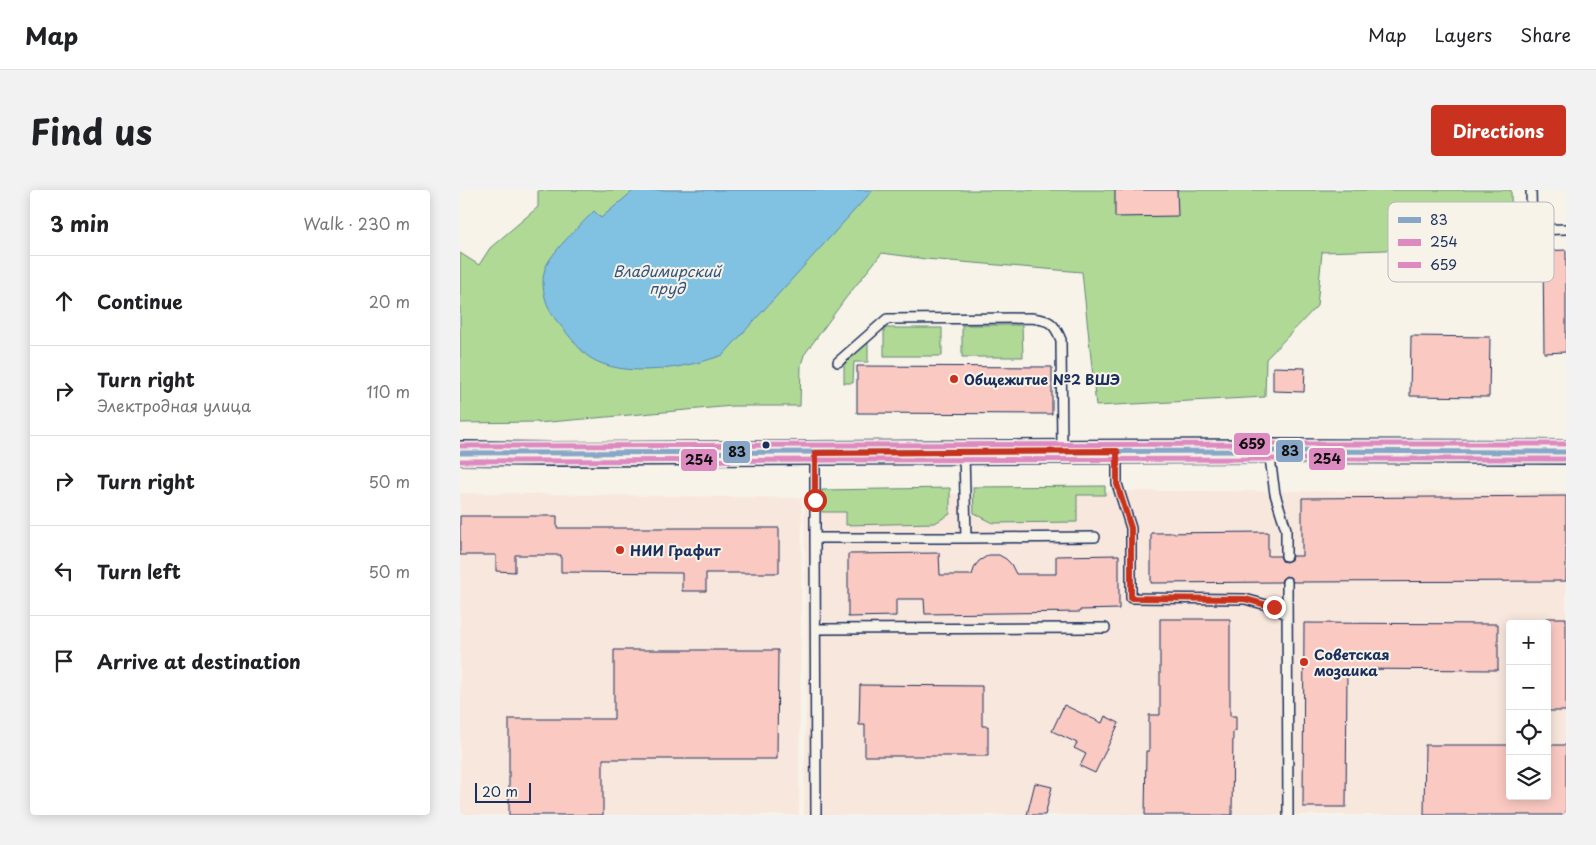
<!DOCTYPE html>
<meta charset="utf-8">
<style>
:root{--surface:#fff;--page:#f2f2f2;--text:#202124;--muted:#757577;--line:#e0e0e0;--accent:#c8321e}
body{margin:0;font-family:"Playpen Sans",sans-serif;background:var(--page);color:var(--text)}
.controls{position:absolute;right:15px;bottom:15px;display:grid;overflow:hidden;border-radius:5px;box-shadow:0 2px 12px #0003}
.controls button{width:45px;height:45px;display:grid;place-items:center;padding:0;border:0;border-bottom:1px solid var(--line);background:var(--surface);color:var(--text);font:25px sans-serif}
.scale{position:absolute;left:15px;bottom:12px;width:56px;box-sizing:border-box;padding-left:5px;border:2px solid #1b2f5e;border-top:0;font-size:14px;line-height:18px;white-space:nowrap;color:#1b2f5e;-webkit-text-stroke:4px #f7f3e8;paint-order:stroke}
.stop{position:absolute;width:15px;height:15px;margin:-11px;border:4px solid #c8321e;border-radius:50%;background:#fff}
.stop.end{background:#c8321e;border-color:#fff;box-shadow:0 1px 5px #0008}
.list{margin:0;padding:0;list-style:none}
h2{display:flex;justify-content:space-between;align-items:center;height:65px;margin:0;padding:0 20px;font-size:21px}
h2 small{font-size:16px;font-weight:400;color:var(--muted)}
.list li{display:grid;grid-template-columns:32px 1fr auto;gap:15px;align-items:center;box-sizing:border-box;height:90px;padding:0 20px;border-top:1px solid var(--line)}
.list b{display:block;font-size:19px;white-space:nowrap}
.list p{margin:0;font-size:16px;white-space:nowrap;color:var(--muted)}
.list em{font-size:16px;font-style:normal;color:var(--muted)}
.icon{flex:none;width:28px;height:28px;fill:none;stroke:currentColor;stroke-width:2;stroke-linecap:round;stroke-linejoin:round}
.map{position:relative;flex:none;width:1106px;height:625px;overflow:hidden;border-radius:5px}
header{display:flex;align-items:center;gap:30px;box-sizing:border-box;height:70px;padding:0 25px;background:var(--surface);border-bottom:1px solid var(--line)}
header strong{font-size:24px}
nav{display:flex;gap:28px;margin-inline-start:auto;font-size:18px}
.intro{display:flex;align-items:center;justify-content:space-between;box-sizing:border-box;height:120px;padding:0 30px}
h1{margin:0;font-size:35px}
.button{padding:12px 22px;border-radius:5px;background:var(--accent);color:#fff;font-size:18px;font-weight:700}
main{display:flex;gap:30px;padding:0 30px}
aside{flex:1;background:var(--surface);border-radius:5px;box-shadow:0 2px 12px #0003}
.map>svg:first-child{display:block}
.built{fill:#f8e7dd;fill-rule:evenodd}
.green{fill:#b0d996;stroke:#66847a}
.water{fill:#81c2e2;stroke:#5887ad}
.building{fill:#facac2;stroke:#1b2f5e}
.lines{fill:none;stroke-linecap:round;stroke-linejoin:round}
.service-casing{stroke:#1b2f5e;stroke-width:12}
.tertiary-casing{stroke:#1b2f5e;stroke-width:26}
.service{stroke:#f7f3e8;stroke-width:9}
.tertiary{stroke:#f7f3e8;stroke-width:22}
.bus-1-casing{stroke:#f7f3e8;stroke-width:9}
.bus-2-casing{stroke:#f7f3e8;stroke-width:9}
.bus-3-casing{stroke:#f7f3e8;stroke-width:9}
.bus-1{stroke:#88a6c7;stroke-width:5}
.bus-2{stroke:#dd8ac1;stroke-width:5}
.bus-3{stroke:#dd8ac1;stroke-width:5}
.route{stroke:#c8321e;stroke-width:6}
.poi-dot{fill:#c8321e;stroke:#f7f3e8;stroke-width:2}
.bus-dot{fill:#1b2f5e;stroke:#f7f3e8;stroke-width:2}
.labels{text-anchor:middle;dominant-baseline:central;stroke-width:4;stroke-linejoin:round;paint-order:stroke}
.poi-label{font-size:14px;font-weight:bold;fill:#1b2f5e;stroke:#f7f3e8;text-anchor:start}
.water-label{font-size:15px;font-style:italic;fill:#34547f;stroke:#f7f3e8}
.key{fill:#f7f3e8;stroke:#b5b8bf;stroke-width:1}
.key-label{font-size:14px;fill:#1b2f5e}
.line-badge{stroke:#f7f3e8;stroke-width:2}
.pale-badge-label{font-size:14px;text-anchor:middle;font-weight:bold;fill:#111}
</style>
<header>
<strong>Map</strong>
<nav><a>Map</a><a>Layers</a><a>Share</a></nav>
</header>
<div class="intro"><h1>Find us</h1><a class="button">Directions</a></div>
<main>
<aside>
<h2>3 min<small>Walk · 230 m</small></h2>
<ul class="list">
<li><svg class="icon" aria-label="ahead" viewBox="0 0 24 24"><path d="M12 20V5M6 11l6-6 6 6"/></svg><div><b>Continue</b></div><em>20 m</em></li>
<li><svg class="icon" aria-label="right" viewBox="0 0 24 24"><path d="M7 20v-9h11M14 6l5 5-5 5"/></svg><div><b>Turn right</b><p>Электродная улица</p></div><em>110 m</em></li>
<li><svg class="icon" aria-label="right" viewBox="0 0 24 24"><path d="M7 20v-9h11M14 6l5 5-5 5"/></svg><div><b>Turn right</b></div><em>50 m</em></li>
<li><svg class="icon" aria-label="left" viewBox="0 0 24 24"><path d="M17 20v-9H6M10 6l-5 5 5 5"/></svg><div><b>Turn left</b></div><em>50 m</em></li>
<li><svg class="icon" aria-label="arrive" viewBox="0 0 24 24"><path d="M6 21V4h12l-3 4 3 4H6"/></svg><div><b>Arrive at destination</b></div></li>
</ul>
</aside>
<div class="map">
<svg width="1106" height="625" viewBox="0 0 1106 625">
<rect width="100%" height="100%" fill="#f7f3e8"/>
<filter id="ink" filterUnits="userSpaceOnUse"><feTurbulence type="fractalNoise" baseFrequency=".02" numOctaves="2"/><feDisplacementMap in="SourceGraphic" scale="10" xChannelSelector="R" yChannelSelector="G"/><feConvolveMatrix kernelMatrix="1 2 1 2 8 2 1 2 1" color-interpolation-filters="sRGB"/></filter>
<g filter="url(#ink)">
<path class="built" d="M 664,301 L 1106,302 L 1106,625 L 344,625 L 347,466 L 344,306 ZM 1050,434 L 1087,434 L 1087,606 L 1050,606 Z
M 0,303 L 342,308 L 339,625 L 0,625 Z"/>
<path class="green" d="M 78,0 L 1051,0 L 1052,56 L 862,62 L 857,116 L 806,169 L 805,207 L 636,216 L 622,82 L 466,69 L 422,63 L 385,109 L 344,165 L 341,175 L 340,216 L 273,216 L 78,233 L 78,232 L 0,233 L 0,63 L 19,75 L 30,58 L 78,17 Z
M 502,135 L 562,135 L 563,167 L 502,167 Z
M 424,138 L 482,138 L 482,166 L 424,166 Z
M 408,150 L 408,172 L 394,172 L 393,193 L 384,193 L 384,173 Z
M 645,296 L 645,305 L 617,305 L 617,332 L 533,333 L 514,323 L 513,297 Z
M 490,298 L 490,324 L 475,333 L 386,335 L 386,322 L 362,322 L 362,300 Z"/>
<path class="water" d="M 174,0 L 413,0 L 263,165 C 227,178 163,190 129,167 C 119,160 105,140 96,130 C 85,116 79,93 86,76 C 95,58 120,36 134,21 L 141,28 Z"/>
<path class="building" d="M 655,0 L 717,0 L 718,26 L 655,27 Z
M 1106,60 L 1106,162 L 1084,163 L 1083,61 Z
M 951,146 L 1030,147 L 1029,207 L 950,206 Z
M 397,176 L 592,177 L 592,224 L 397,223 Z
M 813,177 L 845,178 L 844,202 L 813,201 Z
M 1106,306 L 1106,391 L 833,392 L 830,387 L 826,386 L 822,389 L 821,392 L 691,393 L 691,343 L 808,342 L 808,366 L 820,366 L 822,371 L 826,372 L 831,370 L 832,366 L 842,366 L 842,308 Z
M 0,326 L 97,326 L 97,338 L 319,338 L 319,383 L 246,383 L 246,401 L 222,401 L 222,383 L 101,382 L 101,365 L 55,365 L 55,382 L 36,381 L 36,365 L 0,365 Z
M 479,363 L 480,385 L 512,385 L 515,376 L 519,371 L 529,365 L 539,365 L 546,369 L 551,374 L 556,384 L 596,384 L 596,366 L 659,365 L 659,419 L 620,420 L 620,422 L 465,424 L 464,409 L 436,409 L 436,426 L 388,427 L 388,364 Z
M 1087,428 L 1106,428 L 1106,521 L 1087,521 Z
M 700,429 L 770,429 L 770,526 L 776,526 L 776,541 L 773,541 L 772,625 L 685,625 L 686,561 L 689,561 L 689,525 L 700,525 Z
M 844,433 L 1038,434 L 1038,480 L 887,479 L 886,617 L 843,617 Z
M 154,460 L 318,460 L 317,569 L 143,569 L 143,625 L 49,625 L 49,529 L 154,529 Z
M 400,495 L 522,496 L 522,536 L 528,536 L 528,566 L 405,566 L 405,535 L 399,535 Z
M 604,515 L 642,533 L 645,526 L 659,533 L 635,583 L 620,576 L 626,564 L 614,558 L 617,553 L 592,541 Z
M 965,555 L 1050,555 L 1050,606 L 1087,606 L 1087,555 L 1106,555 L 1106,625 L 964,625 Z
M 575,593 L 592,597 L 585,625 L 567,625 Z"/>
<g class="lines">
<defs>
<path id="service" d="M 1071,0 L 1072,40 L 1106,39
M 378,172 L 427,129 L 571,128 C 589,130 594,132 601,150 L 602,261
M 809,261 L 815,304 L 826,339 L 826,366
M 657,262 L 657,294 L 671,338 L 671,408 L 785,409 L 814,417 L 827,425
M 355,348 L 355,264
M 506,348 L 635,347
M 827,392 L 828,625
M 356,439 L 645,438
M 356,625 L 355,348 L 506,348 L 504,262"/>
<path id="tertiary" d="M 0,263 L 91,264 L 809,261 L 1106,262"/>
</defs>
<use href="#service" class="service-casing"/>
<use href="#tertiary" class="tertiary-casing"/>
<use href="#service" class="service"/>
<use href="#tertiary" class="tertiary"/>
<defs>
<path id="bus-1" d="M 0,263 L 809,261 L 1106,262"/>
<path id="bus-2" d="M 0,271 L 809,269 L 1106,269"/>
<path id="bus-3" d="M 0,256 L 809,254 L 1106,254"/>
</defs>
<use href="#bus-1" class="bus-1-casing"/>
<use href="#bus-2" class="bus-2-casing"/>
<use href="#bus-3" class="bus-3-casing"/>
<use href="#bus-1" class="bus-1"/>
<use href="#bus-2" class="bus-2"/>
<use href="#bus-3" class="bus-3"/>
</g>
</g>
<g class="lines" filter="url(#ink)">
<path class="route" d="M 355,310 L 355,263 L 657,261 L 657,294 L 671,338 L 671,408 L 785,409 L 814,417"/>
</g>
<g class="poi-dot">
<circle cx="494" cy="189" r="5"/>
<circle cx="160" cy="360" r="5"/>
<circle cx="844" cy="472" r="5"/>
</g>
<circle class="bus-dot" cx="306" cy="255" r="4.5"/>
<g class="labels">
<g class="poi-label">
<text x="504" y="189">Общежитие №2 ВШЭ</text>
<text x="170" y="360">НИИ Графит</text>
<text x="854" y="464">Советская<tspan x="854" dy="16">мозаика</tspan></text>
</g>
<g class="water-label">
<text x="207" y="80">Владимирский<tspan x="207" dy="17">пруд</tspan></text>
</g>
</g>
<rect x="928" y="12" width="166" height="80" rx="8" class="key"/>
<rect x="938" y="27" width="23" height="6" fill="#88a6c7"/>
<rect x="938" y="49" width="23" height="7" fill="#dd8ac1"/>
<rect x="938" y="72" width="23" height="6" fill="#dd8ac1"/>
<g class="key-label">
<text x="970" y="35">83</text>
<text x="970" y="57">254</text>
<text x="970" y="80">659</text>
</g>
<g class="line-badge">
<rect x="773" y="242" width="38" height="24" rx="5" fill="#dd8ac1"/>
<rect x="815" y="249" width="29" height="24" rx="5" fill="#88a6c7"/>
<rect x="262" y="250" width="29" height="24" rx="5" fill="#88a6c7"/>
<rect x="848" y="257" width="38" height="24" rx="5" fill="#dd8ac1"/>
<rect x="220" y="258" width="38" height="24" rx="5" fill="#dd8ac1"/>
</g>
<g class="pale-badge-label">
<text x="792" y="259">659</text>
<text x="830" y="266">83</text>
<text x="277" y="267">83</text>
<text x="867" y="274">254</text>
<text x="239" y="275">254</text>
</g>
</svg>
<div class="controls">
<button>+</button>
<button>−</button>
<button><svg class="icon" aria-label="locate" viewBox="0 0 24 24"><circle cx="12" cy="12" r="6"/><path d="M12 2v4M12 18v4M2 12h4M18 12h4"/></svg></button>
<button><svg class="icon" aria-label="layers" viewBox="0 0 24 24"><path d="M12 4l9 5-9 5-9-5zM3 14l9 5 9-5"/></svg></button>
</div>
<div class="scale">20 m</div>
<div class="stop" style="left:355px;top:310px"></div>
<div class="stop end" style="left:814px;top:417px"></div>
</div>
</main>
